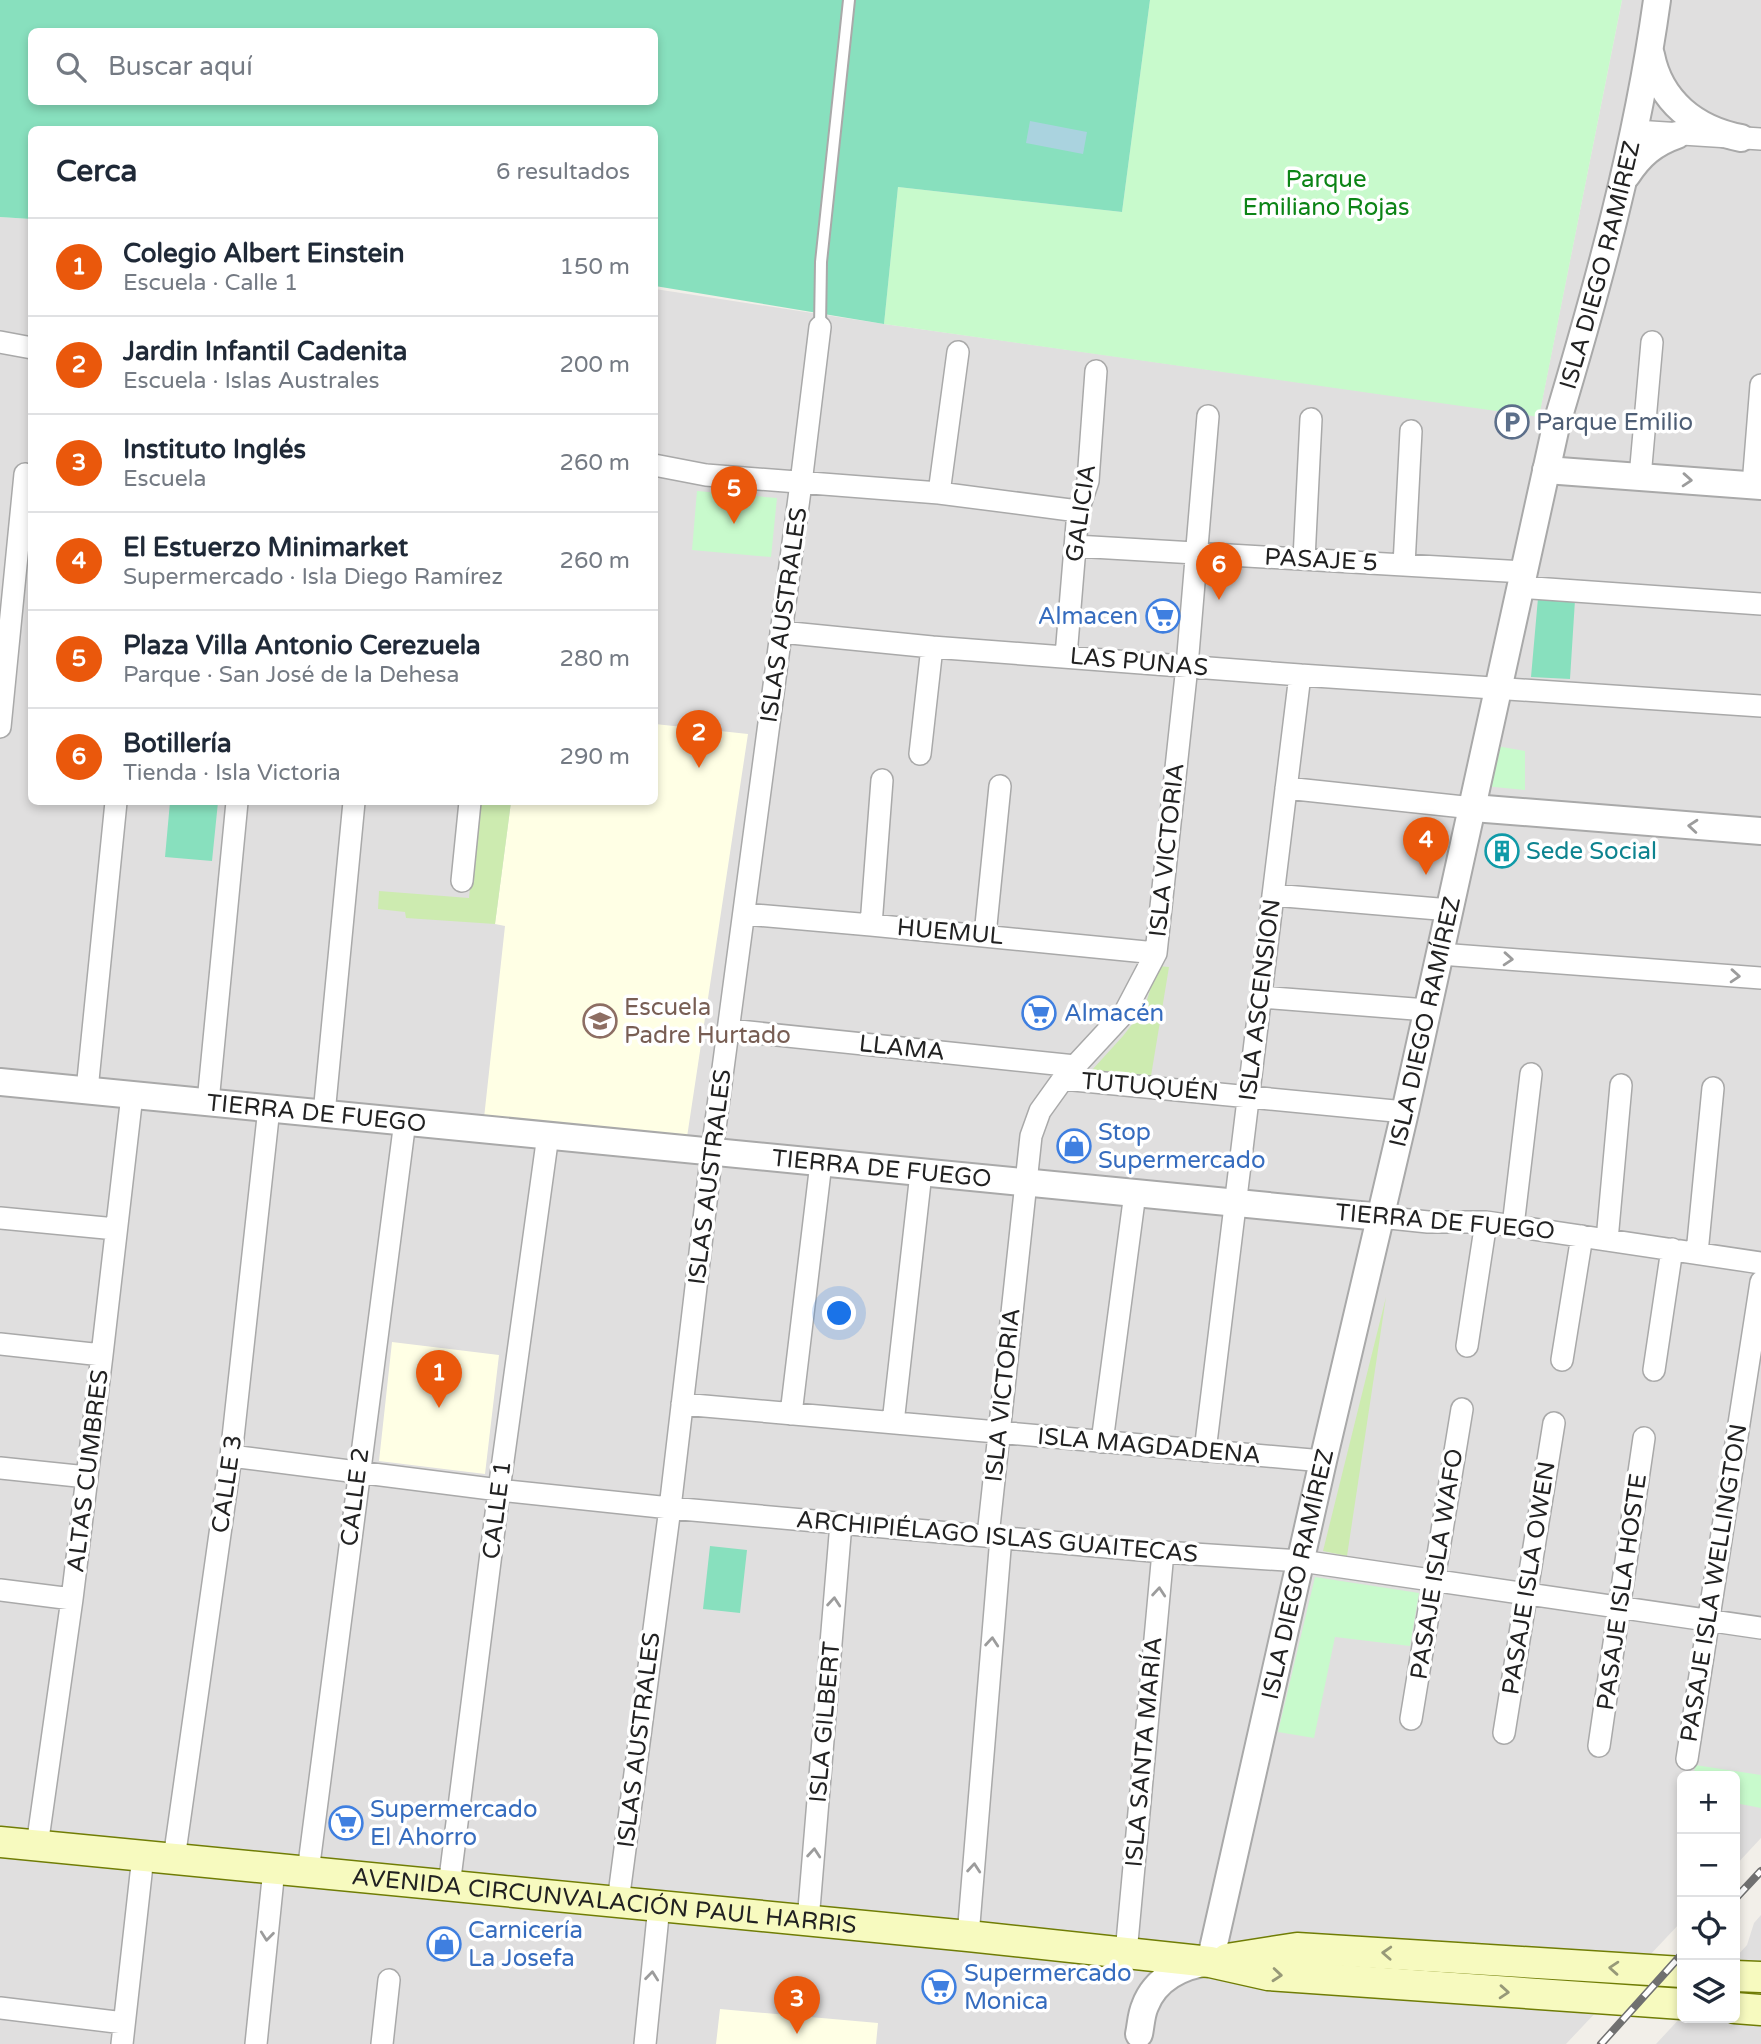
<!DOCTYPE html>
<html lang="es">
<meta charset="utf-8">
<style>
:root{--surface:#fff;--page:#f2f2f3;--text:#1f2937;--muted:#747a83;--line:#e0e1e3;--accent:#ea580c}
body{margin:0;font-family:"Varela Round",sans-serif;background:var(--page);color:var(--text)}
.controls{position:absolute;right:21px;bottom:21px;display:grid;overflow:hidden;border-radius:10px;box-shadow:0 4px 10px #0003}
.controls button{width:63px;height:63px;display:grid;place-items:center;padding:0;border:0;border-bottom:2px solid var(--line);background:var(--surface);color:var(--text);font:35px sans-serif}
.you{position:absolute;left:840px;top:1314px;width:24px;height:24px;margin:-18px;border:5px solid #fff;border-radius:50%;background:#1a73e8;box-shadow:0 0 0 10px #1a73e833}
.badge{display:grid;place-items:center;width:46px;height:46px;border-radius:50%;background:var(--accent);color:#fff;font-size:23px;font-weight:700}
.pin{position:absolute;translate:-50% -58px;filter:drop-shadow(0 2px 4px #0008)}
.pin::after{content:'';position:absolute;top:37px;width:24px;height:21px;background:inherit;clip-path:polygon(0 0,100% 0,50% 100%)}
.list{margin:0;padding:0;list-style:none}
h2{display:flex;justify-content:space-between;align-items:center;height:91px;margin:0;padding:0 28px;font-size:30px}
h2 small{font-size:23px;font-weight:400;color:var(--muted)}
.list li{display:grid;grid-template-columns:46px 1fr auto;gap:21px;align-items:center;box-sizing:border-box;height:98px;padding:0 28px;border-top:2px solid var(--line)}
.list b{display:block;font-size:26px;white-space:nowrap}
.list p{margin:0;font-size:23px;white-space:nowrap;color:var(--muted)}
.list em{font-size:23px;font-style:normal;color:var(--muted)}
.icon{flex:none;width:38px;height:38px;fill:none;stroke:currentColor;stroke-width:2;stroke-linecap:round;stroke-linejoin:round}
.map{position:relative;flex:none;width:1761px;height:2044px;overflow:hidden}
.search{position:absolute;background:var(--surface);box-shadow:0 4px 10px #0003;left:28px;top:28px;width:630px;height:77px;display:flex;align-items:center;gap:18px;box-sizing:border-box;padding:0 24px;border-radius:10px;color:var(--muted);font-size:26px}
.panel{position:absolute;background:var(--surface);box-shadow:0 4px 10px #0003;left:28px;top:126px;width:630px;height:679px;border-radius:10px}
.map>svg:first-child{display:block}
.residential{fill:#e0dfdf}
.education{fill:#ffffe5}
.grass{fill:#cdebb0}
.park{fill:#c8facc}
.pitch{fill:#88e0be;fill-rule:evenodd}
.water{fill:#aad3df}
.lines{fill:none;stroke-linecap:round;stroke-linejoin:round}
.service-casing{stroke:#a9a9a9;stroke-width:14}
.minor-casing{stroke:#a9a9a9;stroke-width:24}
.tertiary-casing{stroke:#a9a9a9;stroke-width:30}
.secondary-casing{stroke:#707d05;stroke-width:33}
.service{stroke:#fff;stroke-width:10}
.minor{stroke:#fff;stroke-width:21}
.tertiary{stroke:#fff;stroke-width:26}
.secondary{stroke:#f7fabf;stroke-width:30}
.rail-casing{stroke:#707070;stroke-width:8}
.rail{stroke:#fff;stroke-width:5;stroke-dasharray:16;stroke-linecap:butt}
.oneway{stroke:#9c9c9c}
.oneway2{stroke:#979978}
.labels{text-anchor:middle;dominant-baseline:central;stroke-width:7;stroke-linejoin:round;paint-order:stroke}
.park-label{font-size:24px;fill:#0c8416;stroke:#fff}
.street-label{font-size:24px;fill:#222;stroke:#fff}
.service-label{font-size:24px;fill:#4e5e75;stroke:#fff;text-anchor:start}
.shop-label{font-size:24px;fill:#366cbe;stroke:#fff;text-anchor:start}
.culture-label{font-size:24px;fill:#0d838f;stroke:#fff;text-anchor:start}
.education-label{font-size:24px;fill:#785e54;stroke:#fff;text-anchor:start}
</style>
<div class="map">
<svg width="1761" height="2044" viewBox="0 0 1761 2044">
<rect width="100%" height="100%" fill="#f2efe9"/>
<path class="residential" d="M 1622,0 L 1761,0 L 1761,1838 L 1735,1866 L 1735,1776 L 1682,1776 L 1682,1921 L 1566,2044 L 0,2044 L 0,217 L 31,219 L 32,802 L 654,802 L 655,289 L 884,324 L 1539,416 Z
M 1761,1915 L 1761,2044 L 1656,2044 L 1682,2016 L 1682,2018 L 1735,2018 L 1735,1958 L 1747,1945 L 1754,1923 Z"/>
<path class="education" d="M 655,724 L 748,734 L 687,1137 L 484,1118 L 505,926 L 495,924 L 511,802 L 654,802 Z
M 392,1342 L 499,1355 L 485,1474 L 379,1461 Z
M 720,2009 L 878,2023 L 876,2044 L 716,2044 Z"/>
<path class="grass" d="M 479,802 L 511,802 L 495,924 L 406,918 L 405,912 L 378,909 L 379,891 L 469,898 Z
M 1158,966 L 1169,967 L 1151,1076 L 1092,1070 L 1123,1036 L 1144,1009 Z
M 1386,1297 L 1347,1556 L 1323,1551 Z"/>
<path class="park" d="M 1150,0 L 1622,0 L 1539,417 L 884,324 L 898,187 L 1122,212 Z
M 697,491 L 777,498 L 771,557 L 692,550 Z
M 1491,745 L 1525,751 L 1525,790 L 1484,786 Z
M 1315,1577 L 1419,1593 L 1410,1646 L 1335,1637 L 1314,1738 L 1278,1732 Z
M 1695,1765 L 1761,1775 L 1761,1808 L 1735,1803 L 1735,1776 L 1694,1776 Z"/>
<path class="pitch" d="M 0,0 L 1150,0 L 1122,212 L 898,187 L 884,324 L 655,286 L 654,130 L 32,130 L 31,219 L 0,217 ZM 32,32 L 654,32 L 654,102 L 32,102 Z
M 1538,598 L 1575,600 L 1570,679 L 1531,677 Z
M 170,802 L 218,802 L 212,861 L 165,857 Z
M 710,1546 L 747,1550 L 740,1613 L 703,1609 Z"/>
<path class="water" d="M 1030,121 L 1087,132 L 1083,154 L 1026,143 Z"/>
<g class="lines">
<defs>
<path id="service" d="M 820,327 L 821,262 L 849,0"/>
<path id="minor" d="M 1635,131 L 1761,139
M 0,342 L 32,348
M 654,465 L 706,475 L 939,493 L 1078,511
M 1640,477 L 1652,342
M 1753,485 L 1761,385
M 939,493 L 958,352
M 1075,546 L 1524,572
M 1304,559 L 1311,419
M 1404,565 L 1411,431
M 1519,587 L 1761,604
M 781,632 L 932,647 L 1300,675 L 1761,706
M 1066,656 L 1078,511 L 1088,481 L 1096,371
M 0,727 L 25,474
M 920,754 L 932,647
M 1286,788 L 1473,808
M 462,881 L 470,802
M 1273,895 L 1450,910
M 744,914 L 871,925 L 1156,953
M 871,925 L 882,780
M 985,935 L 1000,786
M 1440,954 L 1761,978
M 1261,997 L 1427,1010
M 729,1030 L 1075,1066
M 1063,1079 L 1405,1112
M 87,1090 L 116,802
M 208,1102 L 237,802
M 324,1114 L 354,802
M 1380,1217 L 1428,1222 L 1486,1222 L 1761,1263
M 0,1218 L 116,1229
M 1513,1226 L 1531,1074
M 1607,1240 L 1621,1085
M 1697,1253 L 1713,1088
M 0,1344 L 102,1355
M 1467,1346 L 1486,1222
M 1562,1360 L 1582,1236
M 1654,1370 L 1672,1249
M 682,1404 L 1323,1461
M 791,1414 L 821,1163
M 893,1423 L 921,1173
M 1102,1442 L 1135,1193
M 1205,1451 L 1300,675
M 231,1456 L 499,1490 L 670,1508 L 1163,1552 L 1301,1561 L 1761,1628
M 0,1468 L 87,1477
M 988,1536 L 1031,1136 L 1040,1111 L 1063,1079 L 1125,1012 L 1156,953 L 1187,666 L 1208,416
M 0,1590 L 72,1599
M 1411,1719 L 1462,1409
M 1504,1733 L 1554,1423
M 1599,1746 L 1644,1438
M 1687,1759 L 1761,1282
M 37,1846 L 72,1599 L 102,1355 L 132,1095
M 174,1859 L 231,1456 L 269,1108
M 308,1872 L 405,1121
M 449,1886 L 499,1490 L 548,1135
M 618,1902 L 670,1508 L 712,1151 L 801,483 L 820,327
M 808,1921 L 841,1523
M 968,1936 L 1001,1537
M 1126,1953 L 1163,1552
M 0,2008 L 124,2023
M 122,2044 L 143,1856
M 256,2044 L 274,1869
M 382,2044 L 389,1980
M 645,2044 L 659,1906"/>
<g id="tertiary">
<path d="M 1651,55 C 1660,101 1695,129 1741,138"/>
<path d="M 1627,175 C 1640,155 1654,143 1677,135"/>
<path d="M 1546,470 L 1761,486"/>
<path d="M 1473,808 L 1761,831"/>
<path id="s1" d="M 0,1082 L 1380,1217"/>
<path id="s2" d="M 1139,2034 C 1141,2025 1141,2015 1145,2006 C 1155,1979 1182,1965 1210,1962 L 1323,1461 L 1405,1112 L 1556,426 C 1598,286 1637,145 1657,0"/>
</g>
<g id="secondary">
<path id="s3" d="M 0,1842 L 968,1936 L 1210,1962 L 1268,1975 L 1682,2004"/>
<path d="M 1227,1959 L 1297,1948 L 1682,1972"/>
<path d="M 1735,1976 L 1761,1977"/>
<path d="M 1735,2008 L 1761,2010"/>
</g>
</defs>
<use href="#service" class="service-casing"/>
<use href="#minor" class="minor-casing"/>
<use href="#tertiary" class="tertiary-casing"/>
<use href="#secondary" class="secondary-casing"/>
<use href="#service" class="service"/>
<use href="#minor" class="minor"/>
<use href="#tertiary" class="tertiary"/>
<use href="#secondary" class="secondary"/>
<defs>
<path id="rail" d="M 1735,1899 L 1761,1871
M 1601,2044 L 1682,1954"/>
</defs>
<use href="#rail" class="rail-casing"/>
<use href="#rail" class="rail"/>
</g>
<defs><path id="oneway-chevron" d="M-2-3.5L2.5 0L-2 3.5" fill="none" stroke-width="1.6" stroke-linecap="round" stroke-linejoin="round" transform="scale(1.75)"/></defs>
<g class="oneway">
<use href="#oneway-chevron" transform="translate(1687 480) rotate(4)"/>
<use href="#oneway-chevron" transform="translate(1693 826) rotate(-175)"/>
<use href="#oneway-chevron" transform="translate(1508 959) rotate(4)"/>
<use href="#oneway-chevron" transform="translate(1735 976) rotate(4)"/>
<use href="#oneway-chevron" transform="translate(1159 1592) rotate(-85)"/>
<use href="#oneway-chevron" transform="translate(834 1602) rotate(-85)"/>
<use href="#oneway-chevron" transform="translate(992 1642) rotate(-85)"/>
<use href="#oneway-chevron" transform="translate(814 1853) rotate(-85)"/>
<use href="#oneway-chevron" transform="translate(974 1868) rotate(-85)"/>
<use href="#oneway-chevron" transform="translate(267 1936) rotate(96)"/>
<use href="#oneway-chevron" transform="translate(652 1976) rotate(-84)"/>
</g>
<g class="oneway2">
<use href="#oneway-chevron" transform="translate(1387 1953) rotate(-177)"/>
<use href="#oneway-chevron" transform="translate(1614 1968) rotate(-176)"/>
<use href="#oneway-chevron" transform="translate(1277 1975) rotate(5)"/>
<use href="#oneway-chevron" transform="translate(1504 1992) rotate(4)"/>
</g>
<defs>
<symbol id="parking-ring" viewBox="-11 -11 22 22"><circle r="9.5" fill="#fff" stroke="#5c6f8a" stroke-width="1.5"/><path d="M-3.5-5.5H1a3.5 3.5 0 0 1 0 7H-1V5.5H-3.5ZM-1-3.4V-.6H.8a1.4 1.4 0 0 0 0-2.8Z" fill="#5c6f8a"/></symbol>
<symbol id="supermarket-ring" viewBox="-11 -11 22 22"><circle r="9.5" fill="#fff" stroke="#3f7fe0" stroke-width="1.5"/><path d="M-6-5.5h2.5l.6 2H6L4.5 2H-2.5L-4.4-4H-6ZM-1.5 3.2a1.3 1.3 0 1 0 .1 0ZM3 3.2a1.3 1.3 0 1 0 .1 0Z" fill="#3f7fe0"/></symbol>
<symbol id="building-ring" viewBox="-11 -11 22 22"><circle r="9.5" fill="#fff" stroke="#0f9aa8" stroke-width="1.5"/><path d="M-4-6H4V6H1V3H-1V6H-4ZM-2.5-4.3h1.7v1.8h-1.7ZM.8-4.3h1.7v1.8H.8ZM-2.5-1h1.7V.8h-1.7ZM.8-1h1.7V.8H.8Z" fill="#0f9aa8"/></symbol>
<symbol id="school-ring" viewBox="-11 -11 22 22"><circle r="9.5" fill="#fff" stroke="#8d6e63" stroke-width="1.5"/><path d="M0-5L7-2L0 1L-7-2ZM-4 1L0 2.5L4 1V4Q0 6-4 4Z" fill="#8d6e63"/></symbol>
<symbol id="shop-ring" viewBox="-11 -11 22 22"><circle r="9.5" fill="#fff" stroke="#3f7fe0" stroke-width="1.5"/><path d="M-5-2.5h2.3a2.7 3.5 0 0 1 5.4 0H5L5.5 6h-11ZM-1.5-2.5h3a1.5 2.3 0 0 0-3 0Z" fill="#3f7fe0"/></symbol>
</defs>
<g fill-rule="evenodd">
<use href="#parking-ring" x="1493" y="403" width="38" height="38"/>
<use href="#supermarket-ring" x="1144" y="597" width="38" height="38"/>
<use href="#building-ring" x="1483" y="832" width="38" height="38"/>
<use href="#supermarket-ring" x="1020" y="994" width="38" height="38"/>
<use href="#school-ring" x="581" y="1002" width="38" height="38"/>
<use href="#shop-ring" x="1055" y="1127" width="38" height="38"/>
<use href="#supermarket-ring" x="327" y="1804" width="38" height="38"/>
<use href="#shop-ring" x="425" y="1925" width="38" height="38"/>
<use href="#supermarket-ring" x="920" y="1968" width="38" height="38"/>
</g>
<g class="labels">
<g class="park-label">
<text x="1326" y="179">Parque<tspan x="1326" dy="28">Emiliano Rojas</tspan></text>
</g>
<g class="street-label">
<text stroke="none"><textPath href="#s2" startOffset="1853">ISLA DIEGO RAMÍREZ</textPath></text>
<text transform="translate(1081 513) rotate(-82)">GALICIA</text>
<text transform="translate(1321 560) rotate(3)">PASAJE 5</text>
<text transform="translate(784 615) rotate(-82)">ISLAS AUSTRALES</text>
<text transform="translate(1139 662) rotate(5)">LAS PUNAS</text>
<text transform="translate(1167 850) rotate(-84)">ISLA VICTORIA</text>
<text transform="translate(950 932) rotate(5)">HUEMUL</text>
<text transform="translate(1260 1000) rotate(-83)">ISLA ASCENSION</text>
<text stroke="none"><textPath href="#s2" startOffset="1076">ISLA DIEGO RAMÍREZ</textPath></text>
<text transform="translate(902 1048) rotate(6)">LLAMA</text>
<text transform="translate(1150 1087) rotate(5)">TUTUQUÉN</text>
<text stroke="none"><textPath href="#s1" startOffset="318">TIERRA DE FUEGO</textPath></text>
<text stroke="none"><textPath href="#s1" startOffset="886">TIERRA DE FUEGO</textPath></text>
<text transform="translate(710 1177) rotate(-83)">ISLAS AUSTRALES</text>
<text transform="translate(1445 1222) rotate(5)">TIERRA DE FUEGO</text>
<text transform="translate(1003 1395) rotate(-84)">ISLA VICTORIA</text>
<text transform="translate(1149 1446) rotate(5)">ISLA MAGDADENA</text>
<text transform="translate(88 1471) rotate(-83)">ALTAS CUMBRES</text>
<text transform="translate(227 1484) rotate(-82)">CALLE 3</text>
<text transform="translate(355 1497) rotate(-83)">CALLE 2</text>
<text transform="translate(497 1510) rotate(-83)">CALLE 1</text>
<text transform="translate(997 1537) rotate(5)">ARCHIPIÉLAGO ISLAS GUAITECAS</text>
<text transform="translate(1437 1564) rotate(-81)">PASAJE ISLA WAFO</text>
<text stroke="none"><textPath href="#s2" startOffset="509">ISLA DIEGO RAMÍREZ</textPath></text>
<text transform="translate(1529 1578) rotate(-81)">PASAJE ISLA OWEN</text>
<text transform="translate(1714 1583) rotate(-81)">PASAJE ISLA WELLINGTON</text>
<text transform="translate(1622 1592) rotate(-82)">PASAJE ISLA HOSTE</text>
<text transform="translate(825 1722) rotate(-85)">ISLA GILBERT</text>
<text transform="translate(639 1740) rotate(-83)">ISLAS AUSTRALES</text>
<text transform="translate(1144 1752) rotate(-85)">ISLA SANTA MARÍA</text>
<text stroke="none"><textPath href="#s3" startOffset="607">AVENIDA CIRCUNVALACIÓN PAUL HARRIS</textPath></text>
</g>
<g class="service-label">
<text x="1536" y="422">Parque Emilio</text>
</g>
<g class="shop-label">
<text x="1138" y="616" text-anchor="end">Almacen</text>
<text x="1064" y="1013">Almacén</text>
<text x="1098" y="1132">Stop<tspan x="1098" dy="28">Supermercado</tspan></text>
<text x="370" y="1809">Supermercado<tspan x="370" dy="28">El Ahorro</tspan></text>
<text x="468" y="1930">Carnicería<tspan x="468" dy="28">La Josefa</tspan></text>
<text x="964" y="1973">Supermercado<tspan x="964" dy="28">Monica</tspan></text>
</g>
<g class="culture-label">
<text x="1526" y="851">Sede Social</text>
</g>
<g class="education-label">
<text x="624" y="1007">Escuela<tspan x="624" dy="28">Padre Hurtado</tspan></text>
</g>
</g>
</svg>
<div class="controls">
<button>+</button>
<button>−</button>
<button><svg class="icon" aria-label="locate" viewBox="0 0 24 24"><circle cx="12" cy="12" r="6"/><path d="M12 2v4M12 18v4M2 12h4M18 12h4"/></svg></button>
<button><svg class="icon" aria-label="layers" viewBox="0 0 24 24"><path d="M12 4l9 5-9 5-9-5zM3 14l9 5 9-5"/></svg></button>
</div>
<div class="you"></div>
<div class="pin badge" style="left:439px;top:1408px">1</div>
<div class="pin badge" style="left:699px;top:768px">2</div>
<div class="pin badge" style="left:797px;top:2034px">3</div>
<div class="pin badge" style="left:1426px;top:875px">4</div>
<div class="pin badge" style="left:734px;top:524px">5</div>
<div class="pin badge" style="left:1219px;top:600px">6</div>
<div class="search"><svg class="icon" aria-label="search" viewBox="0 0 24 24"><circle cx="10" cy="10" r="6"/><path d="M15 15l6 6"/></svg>Buscar aquí</div>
<section class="panel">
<h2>Cerca<small>6 resultados</small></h2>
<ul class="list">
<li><span class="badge">1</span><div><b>Colegio Albert Einstein</b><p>Escuela · Calle 1</p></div><em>150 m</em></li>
<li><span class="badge">2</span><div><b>Jardin Infantil Cadenita</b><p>Escuela · Islas Australes</p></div><em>200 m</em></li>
<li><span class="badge">3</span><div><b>Instituto Inglés</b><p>Escuela</p></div><em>260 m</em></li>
<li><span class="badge">4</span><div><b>El Estuerzo Minimarket</b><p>Supermercado · Isla Diego Ramírez</p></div><em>260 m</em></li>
<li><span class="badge">5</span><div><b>Plaza Villa Antonio Cerezuela</b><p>Parque · San José de la Dehesa</p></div><em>280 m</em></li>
<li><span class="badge">6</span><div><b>Botillería</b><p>Tienda · Isla Victoria</p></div><em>290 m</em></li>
</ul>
</section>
</div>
